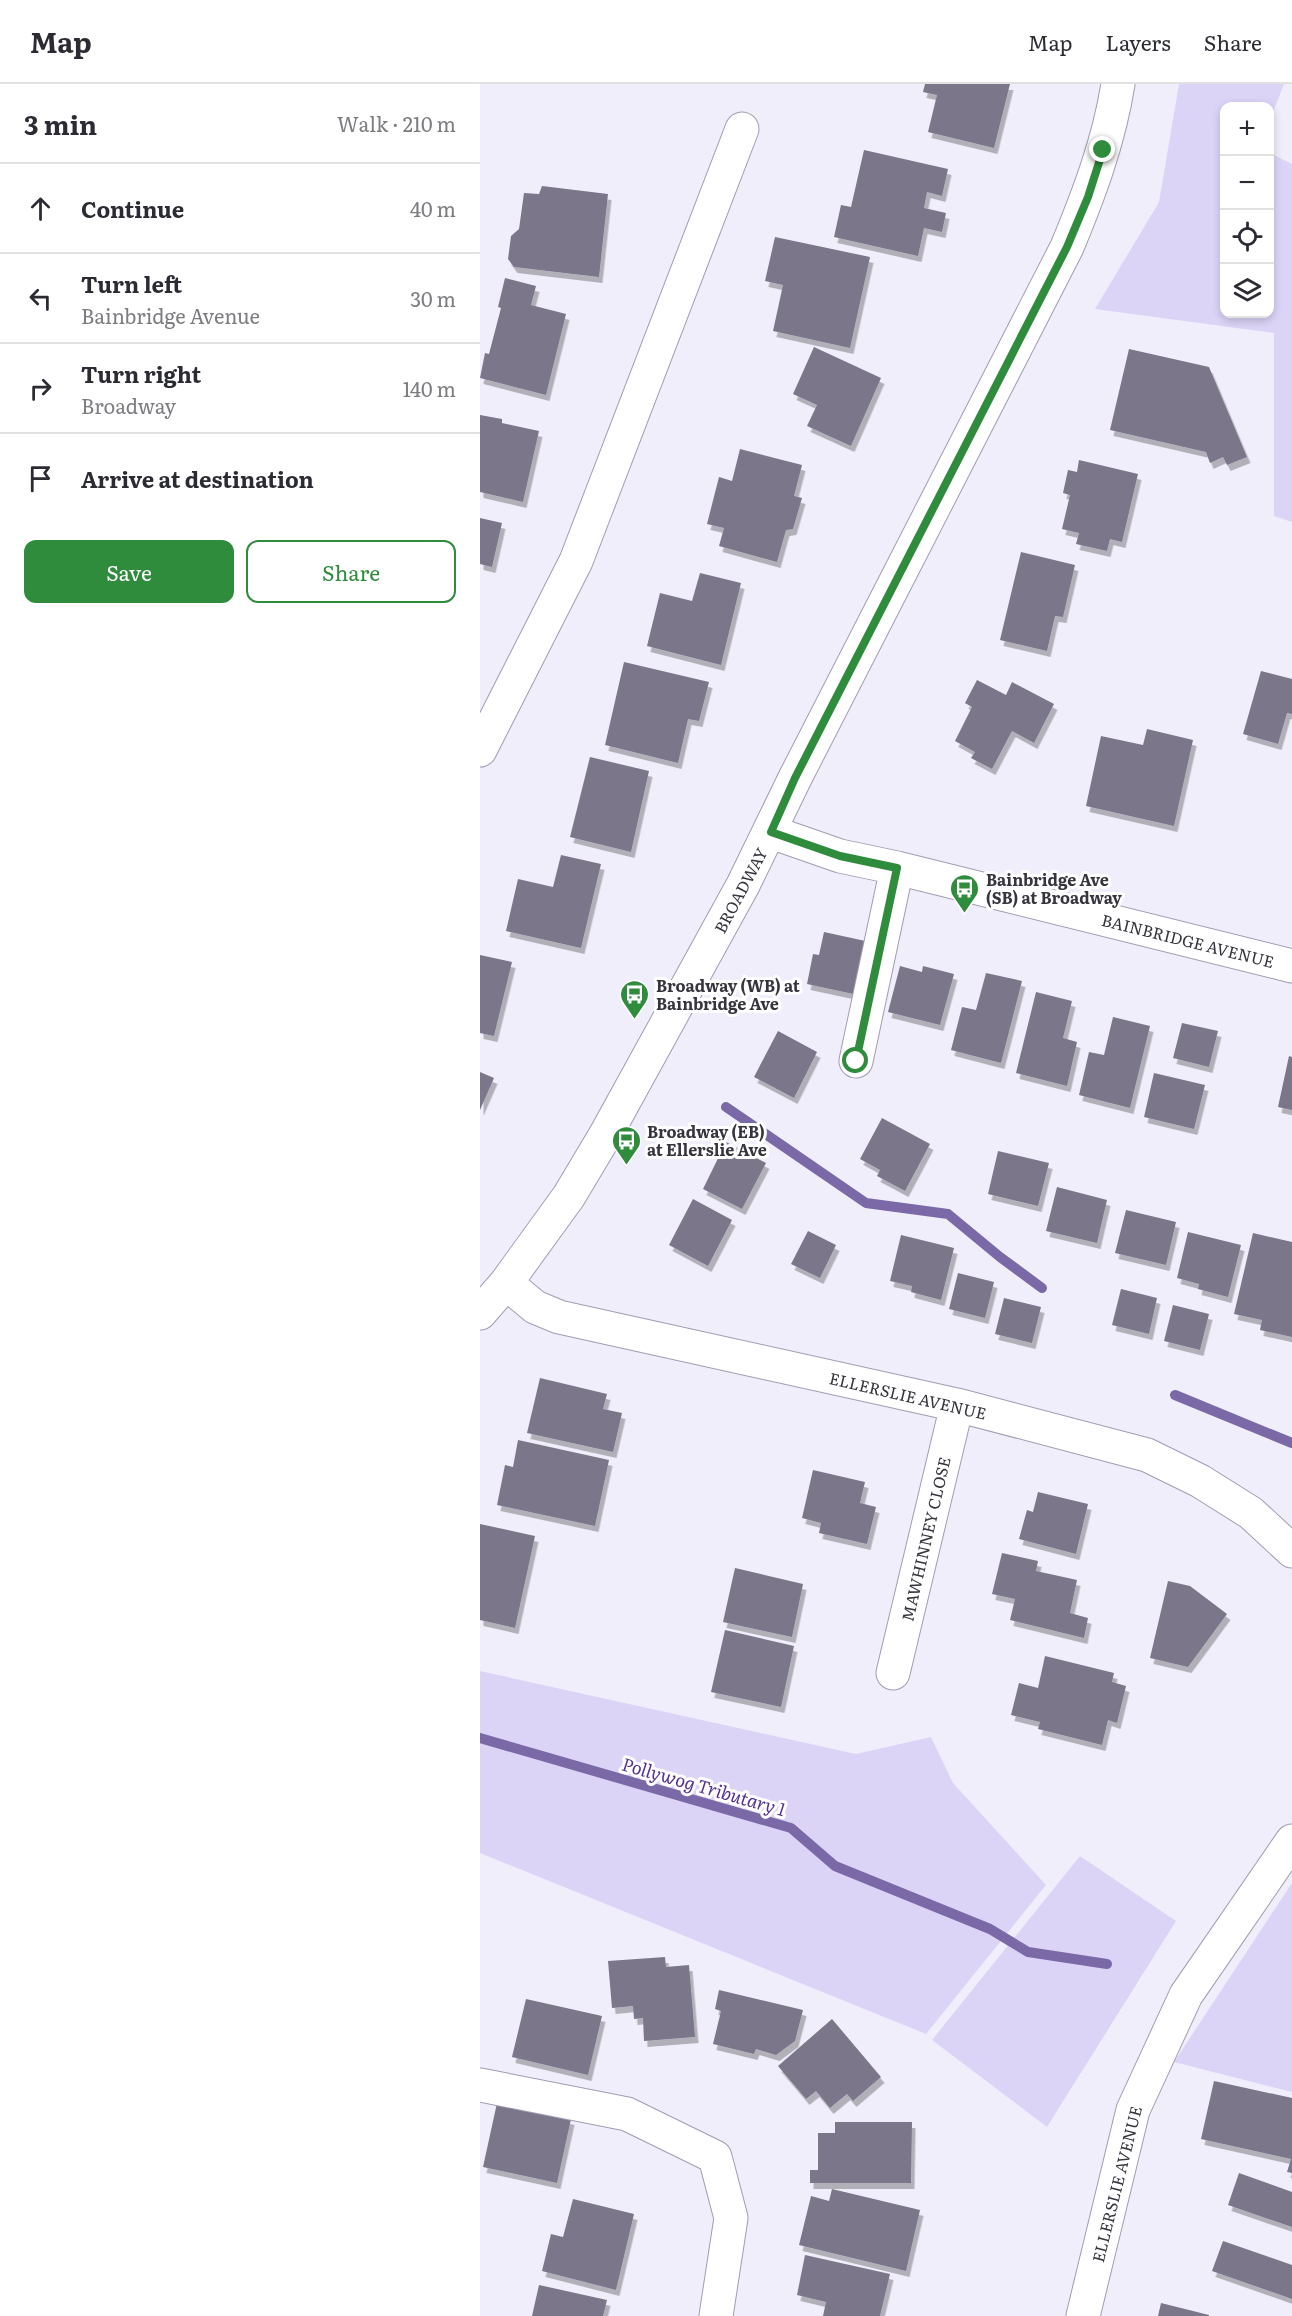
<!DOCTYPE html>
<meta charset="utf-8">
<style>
:root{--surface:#fff;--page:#f2f2f3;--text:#2b2b33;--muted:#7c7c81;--line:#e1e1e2;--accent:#308c3d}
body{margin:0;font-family:Literata,serif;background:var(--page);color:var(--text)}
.controls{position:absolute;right:18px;top:18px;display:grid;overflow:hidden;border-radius:12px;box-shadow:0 3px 9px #0003}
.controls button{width:54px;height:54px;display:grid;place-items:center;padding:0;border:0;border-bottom:2px solid var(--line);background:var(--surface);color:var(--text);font:30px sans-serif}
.stop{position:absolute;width:18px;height:18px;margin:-14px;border:4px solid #308c3d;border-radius:50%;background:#fff}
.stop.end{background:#308c3d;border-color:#fff;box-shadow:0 2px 6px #0008}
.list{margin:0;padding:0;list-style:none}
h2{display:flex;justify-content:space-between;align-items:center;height:78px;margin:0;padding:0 24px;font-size:26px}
h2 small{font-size:20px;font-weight:400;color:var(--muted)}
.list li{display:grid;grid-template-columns:39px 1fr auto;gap:18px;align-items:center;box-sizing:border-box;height:90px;padding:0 24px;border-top:2px solid var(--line)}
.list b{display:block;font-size:22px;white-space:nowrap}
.list p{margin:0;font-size:20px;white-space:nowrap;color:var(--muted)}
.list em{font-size:20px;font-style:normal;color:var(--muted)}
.actions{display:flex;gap:12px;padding:18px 24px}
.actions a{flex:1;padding:14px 0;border:2px solid var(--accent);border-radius:12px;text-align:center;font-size:21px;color:var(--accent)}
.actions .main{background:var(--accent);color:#fff}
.icon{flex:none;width:33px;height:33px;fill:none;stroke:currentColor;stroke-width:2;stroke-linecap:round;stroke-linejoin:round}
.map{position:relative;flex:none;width:812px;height:2232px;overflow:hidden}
header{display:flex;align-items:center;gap:36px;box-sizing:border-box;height:84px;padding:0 30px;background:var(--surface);border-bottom:2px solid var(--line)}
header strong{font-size:28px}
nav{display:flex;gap:33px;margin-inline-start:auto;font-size:21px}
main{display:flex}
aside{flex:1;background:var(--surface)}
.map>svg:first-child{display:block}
.green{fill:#dcd4f7}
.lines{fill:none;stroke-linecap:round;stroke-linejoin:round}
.stream{stroke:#7a69a6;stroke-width:10}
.building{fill:#7b768a;filter:url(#shadow)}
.minor-casing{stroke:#a09cb1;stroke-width:35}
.minor{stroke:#fff;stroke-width:33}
.route{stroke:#308c3d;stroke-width:8}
.labels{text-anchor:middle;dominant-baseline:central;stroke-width:6;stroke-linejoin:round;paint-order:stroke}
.poi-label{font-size:16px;font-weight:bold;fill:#36343c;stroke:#fff;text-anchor:start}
.street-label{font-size:16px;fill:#36343c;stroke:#fff}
.water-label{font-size:18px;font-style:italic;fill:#543091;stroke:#fff}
</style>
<header>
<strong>Map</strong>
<nav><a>Map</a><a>Layers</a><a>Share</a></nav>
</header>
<main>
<aside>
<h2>3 min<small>Walk · 210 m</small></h2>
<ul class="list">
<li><svg class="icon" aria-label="ahead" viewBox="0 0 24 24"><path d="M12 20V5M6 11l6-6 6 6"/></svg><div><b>Continue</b></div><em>40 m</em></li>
<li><svg class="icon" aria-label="left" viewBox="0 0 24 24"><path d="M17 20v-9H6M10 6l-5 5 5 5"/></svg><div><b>Turn left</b><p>Bainbridge Avenue</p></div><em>30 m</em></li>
<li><svg class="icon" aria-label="right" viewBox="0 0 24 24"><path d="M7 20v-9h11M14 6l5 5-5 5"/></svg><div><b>Turn right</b><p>Broadway</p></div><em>140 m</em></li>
<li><svg class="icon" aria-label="arrive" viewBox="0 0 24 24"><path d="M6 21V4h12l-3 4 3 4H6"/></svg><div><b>Arrive at destination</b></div></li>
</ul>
<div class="actions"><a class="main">Save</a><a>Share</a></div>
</aside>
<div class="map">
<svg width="812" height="2232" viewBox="0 0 812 2232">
<defs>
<filter id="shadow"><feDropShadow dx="3.5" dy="6" stdDeviation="0" flood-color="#0004"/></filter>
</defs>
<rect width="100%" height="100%" fill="#f1eefb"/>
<path class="green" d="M 699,0 L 804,0 L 790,36 L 790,22 L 744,22 L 744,230 L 790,230 L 790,69 L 812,80 L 812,438 L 794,432 L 794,249 L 615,225 L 679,118 Z
M 0,1587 L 376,1670 L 451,1653 L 473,1699 L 566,1801 L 446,1950 L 0,1769 Z
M 600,1772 L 696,1837 L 567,2043 L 452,1956 Z
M 812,1799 L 812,2008 L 694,1978 Z"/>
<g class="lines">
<path class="stream" d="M 246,1023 L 386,1119 L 468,1130 L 520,1173 L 562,1204
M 695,1311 L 812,1359
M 0,1654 L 311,1744 L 355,1782 L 510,1845 L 548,1868 L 627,1880"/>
</g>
<path class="building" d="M 445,0 L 530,0 L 514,64 L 448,48 L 457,11 L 443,8 Z
M 384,66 L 468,85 L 462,112 L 447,108 L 444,124 L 466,129 L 462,148 L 444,144 L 438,172 L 354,153 L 361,121 L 371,123 Z
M 62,102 L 128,110 L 119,193 L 34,183 L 28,175 L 31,152 L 39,145 L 44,109 L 59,110 Z
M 295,153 L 390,173 L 370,264 L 293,247 L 303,201 L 285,197 Z
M 25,194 L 56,202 L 51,221 L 86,230 L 66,311 L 0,294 L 5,269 L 9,270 L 21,224 L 18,223 Z
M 334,263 L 401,294 L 371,362 L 327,342 L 337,321 L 313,310 Z
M 649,265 L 729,283 L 767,373 L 747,381 L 743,373 L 730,379 L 726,368 L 630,346 Z
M 0,331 L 22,335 L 22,339 L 59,347 L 43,418 L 0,408 Z
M 260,365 L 322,381 L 314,412 L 322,414 L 313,445 L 306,446 L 297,478 L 239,462 L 244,444 L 227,440 L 239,393 L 252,397 Z
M 599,376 L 658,390 L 642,458 L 630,455 L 627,467 L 596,460 L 599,449 L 582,445 L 590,411 L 583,409 L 588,386 L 597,388 Z
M 0,434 L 22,439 L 12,483 L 0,480 Z
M 541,468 L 595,481 L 583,533 L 575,532 L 567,567 L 520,556 Z
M 220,489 L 261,499 L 241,581 L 167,562 L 180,509 L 212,517 Z
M 144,578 L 229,598 L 219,637 L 208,635 L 198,679 L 125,661 Z
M 781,587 L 812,595 L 812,630 L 807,629 L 798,660 L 763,650 Z
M 497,596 L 526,611 L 532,598 L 574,620 L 554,659 L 532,647 L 512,685 L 491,674 L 495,668 L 475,657 L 492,623 L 485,619 Z
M 667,645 L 713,656 L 694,742 L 606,722 L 621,652 L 663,661 Z
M 110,673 L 169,687 L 151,768 L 90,753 Z
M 81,771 L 121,780 L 101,864 L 26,847 L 38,795 L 73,803 Z
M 344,848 L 390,858 L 378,911 L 327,900 L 333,870 L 339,871 Z
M 0,871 L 32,878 L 14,952 L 0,949 Z
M 420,882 L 442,888 L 443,882 L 474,890 L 460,941 L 408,928 Z
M 506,889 L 542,897 L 521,979 L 471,966 L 482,923 L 496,926 Z
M 556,908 L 592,917 L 583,954 L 597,958 L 587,1002 L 536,989 Z
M 633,933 L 670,942 L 650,1024 L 599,1011 L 609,968 L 624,971 Z
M 702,939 L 738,947 L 729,983 L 693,974 Z
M 298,947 L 337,968 L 314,1014 L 274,993 Z
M 809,972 L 812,973 L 812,1026 L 798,1023 Z
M 0,988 L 14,994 L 0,1026 Z
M 674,989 L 725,1001 L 714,1045 L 664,1033 Z
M 402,1034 L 450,1060 L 425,1107 L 397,1092 L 400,1086 L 380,1075 Z
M 246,1058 L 286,1079 L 262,1125 L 223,1105 Z
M 518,1067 L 569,1079 L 558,1122 L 508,1110 Z
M 577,1103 L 627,1116 L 617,1159 L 566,1147 Z
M 213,1115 L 252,1136 L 228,1182 L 189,1161 Z
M 646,1126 L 696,1138 L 686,1181 L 635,1169 Z
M 328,1147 L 356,1161 L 340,1194 L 311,1180 Z
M 708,1148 L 761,1161 L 748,1213 L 718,1205 L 719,1200 L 697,1194 Z
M 773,1149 L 812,1158 L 812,1253 L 780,1246 L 782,1236 L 754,1230 Z
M 421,1151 L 474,1164 L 461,1216 L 431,1208 L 432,1202 L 410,1197 Z
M 478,1189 L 514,1198 L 505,1234 L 469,1225 Z
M 641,1205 L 677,1214 L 669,1250 L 632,1241 Z
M 524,1214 L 561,1223 L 552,1259 L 515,1250 Z
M 693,1221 L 729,1230 L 720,1266 L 684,1257 Z
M 60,1294 L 127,1310 L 123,1325 L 142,1329 L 133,1368 L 47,1349 Z
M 38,1356 L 129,1376 L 115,1442 L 17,1421 L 25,1381 L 33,1383 Z
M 333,1386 L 385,1398 L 380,1419 L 396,1423 L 387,1460 L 339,1449 L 341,1439 L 322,1434 Z
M 558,1408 L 608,1420 L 596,1470 L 539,1455 L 547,1426 L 553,1428 Z
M 0,1440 L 55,1452 L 35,1544 L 0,1536 Z
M 522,1469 L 558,1477 L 556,1487 L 597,1496 L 590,1529 L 608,1534 L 604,1554 L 530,1536 L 535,1515 L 512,1510 Z
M 255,1484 L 323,1500 L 312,1553 L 243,1538 Z
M 688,1497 L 710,1502 L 747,1530 L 708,1583 L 670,1574 Z
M 245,1546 L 314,1562 L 301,1623 L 231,1608 Z
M 565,1572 L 634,1589 L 632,1598 L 646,1602 L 637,1639 L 628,1636 L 622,1661 L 558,1645 L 560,1638 L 531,1631 L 539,1599 L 558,1604 Z
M 185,1873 L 186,1883 L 209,1881 L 215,1953 L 164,1957 L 163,1934 L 154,1935 L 153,1922 L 132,1924 L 128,1877 Z
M 239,1906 L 323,1926 L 315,1957 L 296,1971 L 276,1965 L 274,1970 L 233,1960 L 241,1927 L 235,1925 Z
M 46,1915 L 122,1932 L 108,1991 L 32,1973 Z
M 352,1935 L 401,1993 L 373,2017 L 367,2010 L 350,2024 L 336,2007 L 326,2015 L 298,1982 Z
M 734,1997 L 812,2014 L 812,2089 L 807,2088 L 811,2075 L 721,2055 Z
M 17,2019 L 91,2035 L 77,2099 L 3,2083 Z
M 355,2038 L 432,2038 L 431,2099 L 330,2099 L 330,2086 L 338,2086 L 338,2049 L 355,2049 Z
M 759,2089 L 812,2108 L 812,2143 L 748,2121 Z
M 352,2105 L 440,2126 L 426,2187 L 319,2161 L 331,2112 L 349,2117 Z
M 93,2115 L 154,2130 L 136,2206 L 62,2187 L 71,2150 L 83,2153 Z
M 743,2157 L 812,2181 L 812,2215 L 732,2187 Z
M 325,2171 L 410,2190 L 400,2232 L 343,2232 L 346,2218 L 317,2211 Z
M 59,2201 L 127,2216 L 123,2232 L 52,2232 Z
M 681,2219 L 729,2231 L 729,2232 L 678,2232 Z"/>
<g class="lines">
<defs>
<path id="minor" d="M 0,666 L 96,477 L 262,45
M 291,748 L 360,772 L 417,784 L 812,882
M 376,977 L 417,784
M 26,1199 L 55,1223 L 79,1233 L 477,1321 L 667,1371 L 720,1397 L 771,1429 L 812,1467
M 0,1229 L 26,1199 L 89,1112 L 126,1050 L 263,801 L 315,694 L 587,163 C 609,110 629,57 638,0
M 413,1589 L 477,1321
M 0,2001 L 147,2030 L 235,2073 L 251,2134 L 236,2232
M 603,2232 L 653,2026 L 706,1911 L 812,1757"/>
</defs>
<use href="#minor" class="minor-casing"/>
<use href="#minor" class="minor"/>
</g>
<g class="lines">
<path class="route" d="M 376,977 L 417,784 L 360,772 L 291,748 L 315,694 L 587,163 L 608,113 L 623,66"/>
</g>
<defs>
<symbol id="bus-pin" viewBox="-11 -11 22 30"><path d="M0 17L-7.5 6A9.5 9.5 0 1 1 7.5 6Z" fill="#308c3d" stroke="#fff"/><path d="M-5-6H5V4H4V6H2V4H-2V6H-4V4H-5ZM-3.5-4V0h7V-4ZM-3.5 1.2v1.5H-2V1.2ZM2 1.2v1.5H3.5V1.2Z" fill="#fff"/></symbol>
</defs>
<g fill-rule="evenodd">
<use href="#bus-pin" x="468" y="788" width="33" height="45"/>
<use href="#bus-pin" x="138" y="894" width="33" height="45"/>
<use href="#bus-pin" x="130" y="1040" width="33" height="45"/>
</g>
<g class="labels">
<g class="poi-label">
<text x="506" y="795">Bainbridge Ave<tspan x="506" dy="18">(SB) at Broadway</tspan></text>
<text x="176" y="901">Broadway (WB) at<tspan x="176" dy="18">Bainbridge Ave</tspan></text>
<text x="167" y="1047">Broadway (EB)<tspan x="167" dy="18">at Ellerslie Ave</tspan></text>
</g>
<g class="street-label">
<text transform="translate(260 806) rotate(-62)">BROADWAY</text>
<text transform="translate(708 856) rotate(14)">BAINBRIDGE AVENUE</text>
<text transform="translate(428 1311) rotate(13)">ELLERSLIE AVENUE</text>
<text transform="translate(445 1455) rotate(-77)">MAWHINNEY CLOSE</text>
<text transform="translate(636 2100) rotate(-76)">ELLERSLIE AVENUE</text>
</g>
<g class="water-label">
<text transform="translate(224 1702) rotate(16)">Pollywog Tributary 1</text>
</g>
</g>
</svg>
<div class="controls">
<button>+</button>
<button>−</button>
<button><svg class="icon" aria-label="locate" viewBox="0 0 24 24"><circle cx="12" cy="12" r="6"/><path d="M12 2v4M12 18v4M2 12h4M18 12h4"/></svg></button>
<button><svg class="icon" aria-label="layers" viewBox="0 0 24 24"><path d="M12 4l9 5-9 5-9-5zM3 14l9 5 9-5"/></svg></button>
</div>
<div class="stop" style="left:376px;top:977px"></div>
<div class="stop end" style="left:623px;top:66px"></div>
</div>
</main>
